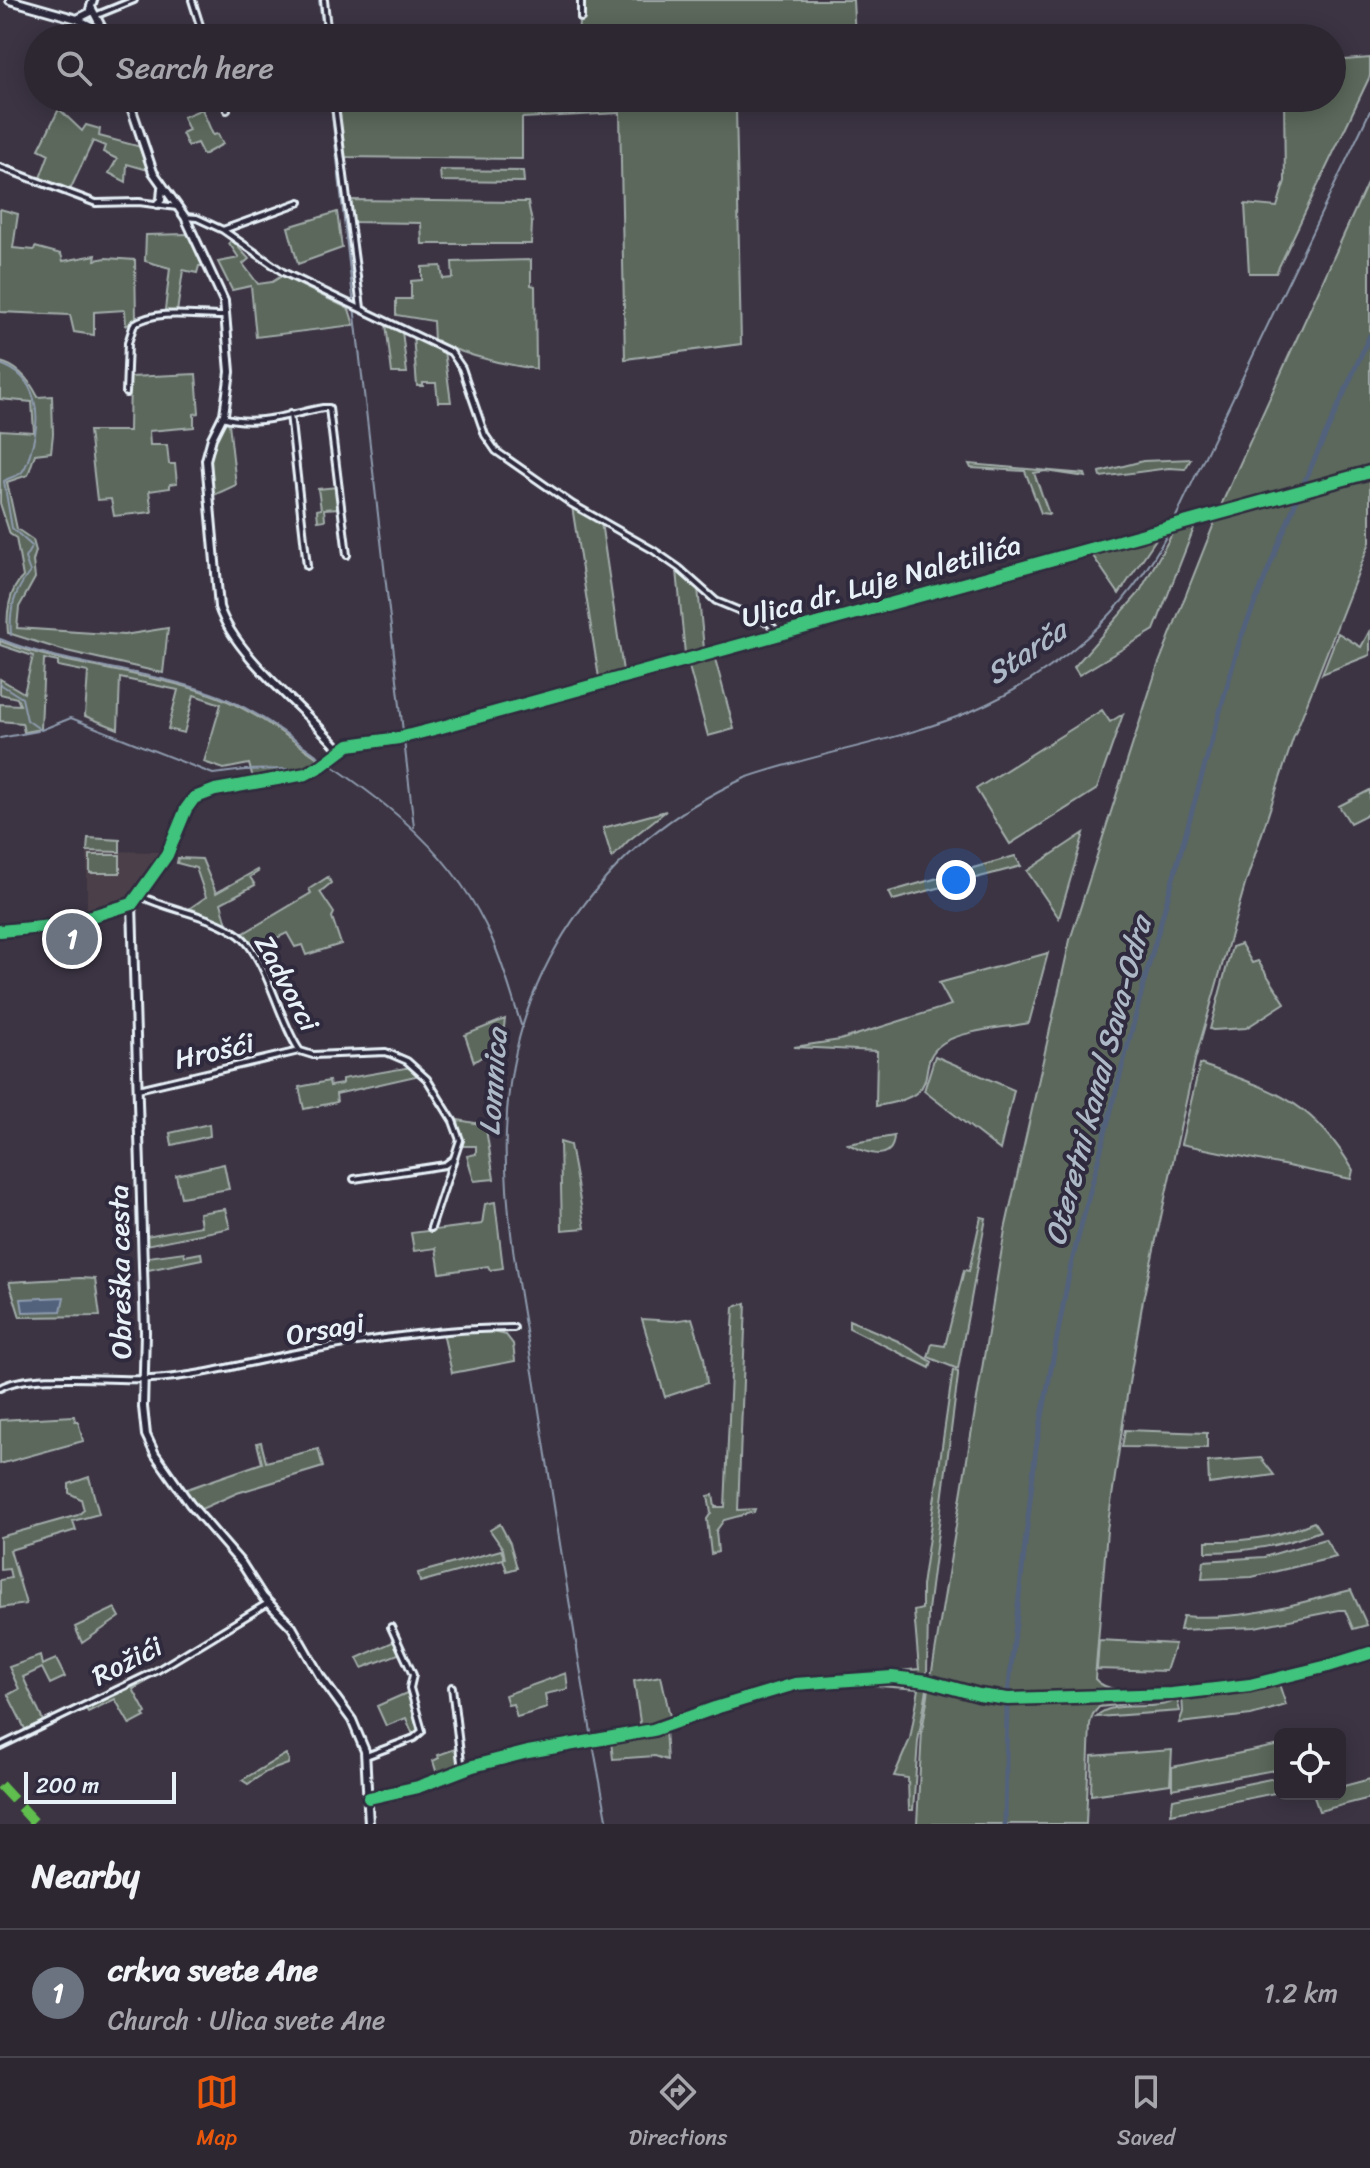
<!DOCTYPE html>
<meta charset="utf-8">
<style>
:root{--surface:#2d2732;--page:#39333e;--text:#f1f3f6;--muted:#a7a5ac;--line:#48444d;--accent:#ea580c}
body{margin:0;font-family:Sriracha,sans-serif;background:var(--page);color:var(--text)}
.controls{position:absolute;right:24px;bottom:24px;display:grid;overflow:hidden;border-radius:12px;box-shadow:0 4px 20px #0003}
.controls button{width:72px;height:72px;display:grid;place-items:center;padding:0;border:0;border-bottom:2px solid var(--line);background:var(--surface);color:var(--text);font:40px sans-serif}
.scale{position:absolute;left:24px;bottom:20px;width:152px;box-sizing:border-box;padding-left:8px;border:4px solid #e8f1f8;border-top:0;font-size:22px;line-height:28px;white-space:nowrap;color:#e8f1f8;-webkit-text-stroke:6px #2f2a3d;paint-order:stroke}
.you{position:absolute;left:956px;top:880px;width:28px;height:28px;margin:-20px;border:6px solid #fff;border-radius:50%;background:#1a73e8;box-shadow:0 0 0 12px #1a73e833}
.badge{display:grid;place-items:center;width:52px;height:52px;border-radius:50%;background:var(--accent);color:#fff;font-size:26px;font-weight:700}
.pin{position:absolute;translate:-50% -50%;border:4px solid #fff;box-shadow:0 2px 8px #0006}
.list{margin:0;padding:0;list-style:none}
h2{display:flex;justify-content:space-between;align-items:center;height:104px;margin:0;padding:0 32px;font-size:34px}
h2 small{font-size:26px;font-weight:400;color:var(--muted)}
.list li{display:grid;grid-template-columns:52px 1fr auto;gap:24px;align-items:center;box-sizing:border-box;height:128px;padding:0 32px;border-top:2px solid var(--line)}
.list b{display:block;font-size:30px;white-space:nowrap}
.list p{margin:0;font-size:26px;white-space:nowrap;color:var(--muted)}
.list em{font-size:26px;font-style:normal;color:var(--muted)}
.icon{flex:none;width:44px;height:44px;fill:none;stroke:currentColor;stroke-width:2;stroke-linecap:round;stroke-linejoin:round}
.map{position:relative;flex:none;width:1370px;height:1824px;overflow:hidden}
.search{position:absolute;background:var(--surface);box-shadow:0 4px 20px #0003;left:24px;right:24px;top:24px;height:88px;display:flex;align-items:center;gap:20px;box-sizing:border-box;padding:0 28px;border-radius:44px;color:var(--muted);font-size:30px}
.sheet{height:232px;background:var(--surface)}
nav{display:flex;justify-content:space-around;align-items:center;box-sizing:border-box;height:112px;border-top:2px solid var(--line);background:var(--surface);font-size:22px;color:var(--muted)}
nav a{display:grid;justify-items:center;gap:4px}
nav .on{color:var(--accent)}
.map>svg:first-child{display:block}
.built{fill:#4b404a}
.green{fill:#5b675b;stroke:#a2acaa;stroke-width:2}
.water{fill:#52627c;stroke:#8e9bae;stroke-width:2}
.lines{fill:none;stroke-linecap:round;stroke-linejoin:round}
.stream{stroke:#8e9bae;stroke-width:2}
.canal{stroke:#52627c;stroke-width:5}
.minor-casing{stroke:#e8f1f8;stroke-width:10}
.tertiary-casing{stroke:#e8f1f8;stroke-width:12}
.secondary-casing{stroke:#e8f1f8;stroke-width:12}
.minor{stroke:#2f2a3d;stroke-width:4}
.tertiary{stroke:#2f2a3d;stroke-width:6}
.secondary{stroke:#2f2a3d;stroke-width:6}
.quiet{stroke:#5fbe4e;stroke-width:10;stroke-dasharray:20 10;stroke-linecap:butt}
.cycleway-casing{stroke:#2f2a3d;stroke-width:17}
.cycleway{stroke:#40c37c;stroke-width:12}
.labels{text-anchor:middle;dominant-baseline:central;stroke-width:8;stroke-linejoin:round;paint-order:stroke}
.street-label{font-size:28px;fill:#e8f1f8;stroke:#2f2a3d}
.water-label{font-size:30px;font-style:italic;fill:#acb8c6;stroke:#2f2a3d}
</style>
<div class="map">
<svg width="1370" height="1824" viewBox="0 0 1370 1824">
<rect width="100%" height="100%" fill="#3c3443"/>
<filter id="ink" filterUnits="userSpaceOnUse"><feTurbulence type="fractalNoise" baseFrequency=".0125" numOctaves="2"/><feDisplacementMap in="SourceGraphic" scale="16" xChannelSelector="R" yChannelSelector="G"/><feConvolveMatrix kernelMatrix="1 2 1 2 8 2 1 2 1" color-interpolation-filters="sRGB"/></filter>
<g filter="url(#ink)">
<path class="built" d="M 330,32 L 483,35 L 482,38 L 330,38 Z
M 87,851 L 164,852 L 131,895 L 114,906 L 87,915 Z"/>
<path class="green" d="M 583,0 L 853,0 L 855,38 L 482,38 L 483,35 L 578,36 L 579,22 L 582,21 Z
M 1370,58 L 1370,76 L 1276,273 L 1249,273 L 1245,204 L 1277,207 L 1285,181 L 1284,98 L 1332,98 L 1332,61 Z
M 337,98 L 856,98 L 736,108 L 741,344 L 625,359 L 620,113 L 522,118 L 522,159 L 343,157 Z
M 59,109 L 82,131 L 86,125 L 100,129 L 99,136 L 141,147 L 148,170 L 127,164 L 126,182 L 109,173 L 117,159 L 103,152 L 105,146 L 93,141 L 70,190 L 40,178 L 49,154 L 39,149 Z
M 202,109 L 213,135 L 218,134 L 223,144 L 203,155 L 197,143 L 188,146 L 182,133 L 189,130 L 183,117 Z
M 440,170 L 523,171 L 524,182 L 441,181 Z
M 1370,177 L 1370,542 L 1293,739 L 1245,885 L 1195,1060 L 1143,1300 L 1128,1389 L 1107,1530 L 1095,1679 C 1108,1695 1142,1689 1161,1689 L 1164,1692 L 1165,1700 L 1099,1707 L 1093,1714 L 1090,1724 L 1086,1824 L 917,1824 L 922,1731 L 1005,1230 L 1070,940 L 1157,668 L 1223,501 Z
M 348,200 L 528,202 L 532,223 L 531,244 L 422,244 L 421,223 L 351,222 Z
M 0,209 L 18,214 L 13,248 L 34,250 L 35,247 L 61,254 L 63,261 L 96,255 L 95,260 L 106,258 L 135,260 L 136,319 L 126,326 L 125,310 L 94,312 L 94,335 L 74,332 L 70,315 L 0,312 Z
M 337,212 L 342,248 L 298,264 L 288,227 Z
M 188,234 L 204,266 L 199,266 L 197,273 L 183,270 L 177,312 L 165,310 L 170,268 L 145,261 L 146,235 Z
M 232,240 L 249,259 L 243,264 L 258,284 L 272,282 L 282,276 L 349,309 L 354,325 L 256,337 L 251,286 L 232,290 L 218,262 L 239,258 L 229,243 Z
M 531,260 L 531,285 L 535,286 L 536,369 C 500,364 467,356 434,341 L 433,321 L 396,315 L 396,299 L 411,299 L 411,281 L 422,280 L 422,267 L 441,266 L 443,279 L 453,278 L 452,262 Z
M 386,324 L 402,331 L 407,373 L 392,373 Z
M 413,335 L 444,351 L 451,402 L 438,402 L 436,383 L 423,383 L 423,386 L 417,386 Z
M 0,362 C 18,366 30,381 38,397 L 52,396 L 53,434 L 51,452 L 35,454 L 28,475 L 7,482 L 17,529 L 33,540 L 36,551 L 33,561 L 35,578 L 19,607 L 17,628 L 124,635 L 168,628 L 163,673 L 62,650 L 8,633 C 6,615 9,589 23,577 L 16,538 L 10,534 L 0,503 L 0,430 L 34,432 L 32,402 L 0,399 Z
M 196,374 L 199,413 L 194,414 L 194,427 L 149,431 L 150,445 L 167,445 L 169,464 L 175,464 L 177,483 L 170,484 L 170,488 L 149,491 L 152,512 L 114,516 L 111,499 L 97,500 L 89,431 L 129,431 L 130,377 Z
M 223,422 L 229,423 L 236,485 L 212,496 C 208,462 208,454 223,422 Z
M 1191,459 L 1185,469 L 1169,468 L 1101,477 L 1100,472 L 1143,461 Z
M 969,464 L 1085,474 L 1086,477 L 1046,471 L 1034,473 L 1049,514 L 1041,513 L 1025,471 L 971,468 Z
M 337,487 L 339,508 L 324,509 L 325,520 L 318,521 L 317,510 L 321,509 L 318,489 Z
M 572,506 L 601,522 L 623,671 L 599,678 Z
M 1191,523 L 1194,528 L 1154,630 L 1079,675 L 1074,667 L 1139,593 L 1176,527 Z
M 1160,533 L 1119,594 L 1091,553 Z
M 677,570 L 698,588 L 704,649 L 685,654 Z
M 1370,630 L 1370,655 L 1322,674 L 1338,633 L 1361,647 Z
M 0,641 C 67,667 142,671 210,694 C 251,708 286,736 322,761 L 312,768 L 299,768 L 297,773 L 254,781 L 249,764 L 224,769 L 204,762 L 221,704 L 194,695 L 184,733 L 168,729 L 178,690 L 120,678 L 118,729 L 85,716 L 88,672 L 58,666 L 58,662 L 44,659 L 41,729 L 24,732 L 22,723 L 0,721 L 0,704 L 20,705 L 17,698 L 0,694 L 0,679 L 24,693 L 33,656 L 0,645 Z
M 714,655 L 734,729 L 708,736 L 688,663 Z
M 1102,710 L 1110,722 L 1123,714 L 1097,789 L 1010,844 L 976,789 Z
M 1370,790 L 1370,813 L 1350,823 L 1339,806 Z
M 666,811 L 628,841 L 612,858 L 603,828 Z
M 1084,833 L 1059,918 L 1027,871 Z
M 88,838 L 120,840 L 120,852 L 87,851 Z
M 90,855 L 120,855 L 120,873 L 90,873 Z
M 1015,856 L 1021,866 L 893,900 L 889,892 Z
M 178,858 L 202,859 L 216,893 L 257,870 L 258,872 L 250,877 L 255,885 L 221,903 L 227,924 L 190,908 L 206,897 L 196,868 L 177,863 Z
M 328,877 L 331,883 L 320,892 L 334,913 L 332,917 L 341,944 L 306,955 L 302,945 L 295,947 L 287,933 L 258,947 L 253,946 L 244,933 L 311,893 L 309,889 Z
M 1241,944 L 1252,963 L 1258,961 L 1285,1003 L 1246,1028 L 1213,1030 L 1210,1029 L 1232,947 Z
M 1048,953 L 1029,1023 C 1005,1028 963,1030 943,1043 C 909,1066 952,1095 876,1106 L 877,1051 L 794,1047 L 840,1040 L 951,1005 L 939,983 Z
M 505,1019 L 502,1043 L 474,1062 L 465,1035 Z
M 935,1056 L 1014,1090 L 1000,1150 L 924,1091 Z
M 1200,1064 C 1272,1090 1312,1099 1353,1170 L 1351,1179 L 1181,1144 Z
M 411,1067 L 420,1075 L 336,1094 L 337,1102 L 304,1109 L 299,1087 L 329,1081 L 330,1086 L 342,1084 L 342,1079 Z
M 458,1120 L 480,1124 L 486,1129 L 494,1179 L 474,1181 L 467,1156 L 476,1154 L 476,1146 L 462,1146 Z
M 209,1124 L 210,1136 L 172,1145 L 170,1133 Z
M 894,1136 C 893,1165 864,1152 848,1144 Z
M 560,1142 L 570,1145 L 585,1228 L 562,1230 Z
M 224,1164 L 229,1189 L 181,1197 L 176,1175 Z
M 495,1202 L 503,1268 L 490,1270 L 488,1266 L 440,1273 L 436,1248 L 414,1251 L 411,1233 L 482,1224 L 485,1204 Z
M 225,1209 L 230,1228 L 146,1245 L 146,1236 L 201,1226 L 199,1213 Z
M 981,1217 L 986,1218 L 958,1369 L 928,1357 L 932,1344 L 945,1346 L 964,1270 L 969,1271 Z
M 184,1252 L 185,1256 L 201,1253 L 202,1259 L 148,1270 L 148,1257 Z
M 80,1278 L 95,1279 L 100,1316 L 20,1317 L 9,1282 Z
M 746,1303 L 738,1510 L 755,1509 L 754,1512 L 724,1520 L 716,1531 L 718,1552 L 711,1554 L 707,1519 L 711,1513 L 708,1496 L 713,1495 L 715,1507 L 725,1507 L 734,1307 Z
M 692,1318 L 704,1357 L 707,1383 L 665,1397 L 642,1319 L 673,1321 Z
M 849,1320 L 898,1341 L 932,1362 L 930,1368 L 849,1328 Z
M 481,1329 L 506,1335 L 513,1344 L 515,1361 L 452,1373 L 443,1333 Z
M 953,1370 L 958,1372 L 958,1376 L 928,1610 L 927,1674 L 923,1678 L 837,1677 L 919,1669 L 914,1611 L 922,1609 L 922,1586 Z
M 74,1416 L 75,1421 L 78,1421 L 83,1441 L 0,1464 L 0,1420 Z
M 1125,1430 L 1207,1433 L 1207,1448 L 1122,1447 Z
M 261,1442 L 266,1462 L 318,1449 L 323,1467 L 237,1493 L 199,1510 L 184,1490 L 262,1463 L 257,1443 Z
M 1261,1458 L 1274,1475 L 1209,1484 L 1208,1462 Z
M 89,1477 L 99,1514 L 73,1521 L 76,1530 L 10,1550 L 26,1604 L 0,1608 L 0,1580 L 11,1578 L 9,1569 L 0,1570 L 0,1537 L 78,1515 L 84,1510 L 81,1499 L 69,1493 L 69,1484 Z
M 1314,1522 L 1320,1531 C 1283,1546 1246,1552 1206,1552 L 1206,1541 C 1245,1542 1278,1537 1314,1522 Z
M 500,1524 L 510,1543 L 517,1568 L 507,1571 L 503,1559 L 420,1582 L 418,1573 L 501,1550 L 505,1559 L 503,1549 L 490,1530 Z
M 1325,1539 L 1336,1557 L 1252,1577 L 1202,1579 L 1204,1561 L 1264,1557 Z
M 1351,1590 L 1367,1625 L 1353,1629 L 1345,1610 L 1339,1610 L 1255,1627 L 1180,1630 L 1183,1616 C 1243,1621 1294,1604 1351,1590 Z
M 115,1608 L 120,1617 L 82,1643 L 75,1627 Z
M 1099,1640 L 1175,1644 L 1166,1671 L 1097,1669 Z
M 395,1641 L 401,1653 L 362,1668 L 357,1658 Z
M 40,1656 L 42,1665 L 56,1659 L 65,1677 L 50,1684 L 42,1668 L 23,1677 L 44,1723 L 26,1731 L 8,1695 L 19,1689 L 9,1667 Z
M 566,1673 L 568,1689 L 545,1694 L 547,1708 L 517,1717 L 513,1704 L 508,1705 L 505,1695 Z
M 661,1676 L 671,1721 L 641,1729 L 634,1681 Z
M 144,1678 L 146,1682 L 133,1689 L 146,1713 L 143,1715 L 145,1717 L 130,1725 L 115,1699 L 88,1712 L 85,1707 Z
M 892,1680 L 925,1684 L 927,1689 L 918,1741 L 913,1810 L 909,1810 L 908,1778 L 894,1776 L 910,1739 L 919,1689 L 838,1683 Z
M 1278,1681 L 1286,1705 L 1251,1715 L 1179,1723 L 1183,1712 L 1182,1696 L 1213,1694 Z
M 409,1692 L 420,1731 L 414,1737 L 406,1718 L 386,1726 L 377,1706 Z
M 1177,1700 L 1180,1711 L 1096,1717 C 1112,1698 1155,1713 1177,1700 Z
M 665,1729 L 667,1760 L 655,1756 L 613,1759 L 611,1741 Z
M 1280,1745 L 1280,1769 L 1172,1789 L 1172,1767 Z
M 458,1748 L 459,1768 L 438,1777 L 433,1761 L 439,1758 L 438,1755 Z
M 1172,1750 L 1170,1784 L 1091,1795 L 1092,1756 Z
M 286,1754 L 289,1760 L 288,1764 L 266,1772 L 248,1784 L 242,1780 Z
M 1280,1777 L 1280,1792 L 1171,1814 L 1173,1799 Z
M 1370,1779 L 1370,1798 L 1319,1811 L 1313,1794 L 1340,1794 L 1340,1787 Z"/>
<path class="water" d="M 64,1297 L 61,1311 L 23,1312 L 21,1299 Z"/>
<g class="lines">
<path class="stream" d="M 319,0 L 324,38
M 330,98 L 414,827
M 0,364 C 38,376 42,416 31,450 C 29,457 27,468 21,473 C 16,477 9,477 4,481 L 12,528 L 32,546 L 25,558 L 30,572 C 14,592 9,610 11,635
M 1172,525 L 1370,111
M 0,639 C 67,666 143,669 211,693 C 250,706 282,731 315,754 C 388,803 456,855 492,939 C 504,967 512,996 521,1025
M 0,684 L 22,698 L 27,720 L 41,730 L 71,718 L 213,774 L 245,770 L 287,769
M 0,738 L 38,731
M 592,1738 C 572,1623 554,1507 536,1391 C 523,1307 503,1220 506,1133 C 510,974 600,844 745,778 C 819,752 904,740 974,710 C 1058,673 1127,612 1169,531
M 593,1744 L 608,1824"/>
<path class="canal" d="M 1303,485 L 1370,335
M 1008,1694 L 1036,1448 L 1070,1269 L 1146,975 L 1240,640 L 1298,496
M 1005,1824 L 1007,1705"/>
<defs>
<path id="minor" d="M 192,0 L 204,38
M 324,0 L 328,38
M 97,15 L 134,0
M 581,18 L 581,0
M 223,98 L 227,110
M 334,98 L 361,308
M 0,167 L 96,203 L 139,202 L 177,207
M 185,217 L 197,218 L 223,230 L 283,272 L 451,352 L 462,368 L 485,435 L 496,451 L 572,504 L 653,550 L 679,568 L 716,601 L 769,623 L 778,633
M 223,230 L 300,202
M 126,393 L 128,343 L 134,324 C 158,308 198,317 226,316
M 290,414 L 307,566
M 223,417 C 255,427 291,414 323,408 L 329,408 L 347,555
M 139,895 C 170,911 210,914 239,935 C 266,955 280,1024 300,1051 L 313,1055 L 386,1052 L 407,1061 L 427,1079 L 453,1121 L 460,1140 L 431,1228
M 138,1089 L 299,1051
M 354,1179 L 445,1165 L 453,1159
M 0,1388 C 29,1371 116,1381 151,1379 C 199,1377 249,1362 296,1353 C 367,1339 441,1328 514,1328
M 452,1687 L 462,1770
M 0,1746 L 156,1671 L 268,1603
M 366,1756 L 414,1738 L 422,1731 L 410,1688 L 413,1675 L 391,1627"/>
<path id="tertiary" d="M 340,750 L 355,743 L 399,738 L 438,728 L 1370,472
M 0,931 L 62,925 L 132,904
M 369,1798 L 418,1787 L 473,1766 L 528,1752 L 653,1730 L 715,1708 L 795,1684 L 892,1677 L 927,1681 L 979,1695 L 1008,1699 L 1172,1694 L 1250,1685 L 1328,1666 L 1370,1653"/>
<path id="secondary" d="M 10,0 L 77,19 L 89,13 L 93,0
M 92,9 L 107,38
M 77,19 L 103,32
M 128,98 L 153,172 L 185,217 L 224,301 L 230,372 L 224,414 L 212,438 L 206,460 L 219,607 C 235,656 305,709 340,750 L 321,766 L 306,774 L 215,790 L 194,798 L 186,809 L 167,855 L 132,904 L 145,1332 L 143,1407 L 146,1435 L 155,1454 L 190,1504 L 242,1564 L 263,1597 L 292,1627 L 320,1676 L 352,1720 L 365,1751 L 369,1824
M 157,204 L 161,200 L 162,188"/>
</defs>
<use href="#minor" class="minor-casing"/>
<use href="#tertiary" class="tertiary-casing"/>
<use href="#secondary" class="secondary-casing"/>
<use href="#minor" class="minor"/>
<use href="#tertiary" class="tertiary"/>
<use href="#secondary" class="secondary"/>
<path class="quiet" d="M 0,1785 L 36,1824"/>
<defs>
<path id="cycleway" d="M 0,931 L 62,925 L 132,904 L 167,855 L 186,809 L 194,798 L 215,790 L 306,774 L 321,766 L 349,745 L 399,738 L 438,728 L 1370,472
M 369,1798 L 418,1787 L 473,1766 L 528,1752 L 653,1730 L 715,1708 L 795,1684 L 892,1677 L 927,1681 L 979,1695 L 1008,1699 L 1172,1694 L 1250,1685 L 1328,1666 L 1370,1653"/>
</defs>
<use href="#cycleway" class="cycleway-casing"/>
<use href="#cycleway" class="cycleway"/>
</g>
</g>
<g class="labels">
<g class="street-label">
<text transform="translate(881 581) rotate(-15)">Ulica dr. Luje Naletilića</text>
<text transform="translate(287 983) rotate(62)">Zadvorci</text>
<text transform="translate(214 1051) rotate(-13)">Hrošći</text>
<text transform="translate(120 1272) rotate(-91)">Obreška cesta</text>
<text transform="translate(325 1329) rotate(-10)">Orsagi</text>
<text transform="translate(127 1661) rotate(-27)">Rožići</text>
</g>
<g class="water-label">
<text transform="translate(1026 652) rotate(-34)">Starča</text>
<text transform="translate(1098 1081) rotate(-75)">Oteretni kanal Sava-Odra</text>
<text transform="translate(493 1082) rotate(-86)">Lomnica</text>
</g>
</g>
</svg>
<div class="controls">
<button><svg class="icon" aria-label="locate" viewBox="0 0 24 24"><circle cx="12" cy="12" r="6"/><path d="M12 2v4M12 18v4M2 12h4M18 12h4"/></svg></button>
</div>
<div class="scale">200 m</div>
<div class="you"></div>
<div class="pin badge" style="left:72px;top:939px;background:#6b7280">1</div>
<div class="search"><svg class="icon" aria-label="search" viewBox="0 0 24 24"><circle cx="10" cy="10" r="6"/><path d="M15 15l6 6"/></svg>Search here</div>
</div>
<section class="sheet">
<h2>Nearby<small></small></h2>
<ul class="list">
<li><span class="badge" style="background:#6b7280">1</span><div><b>crkva svete Ane</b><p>Church · Ulica svete Ane</p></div><em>1.2 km</em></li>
</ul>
</section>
<nav>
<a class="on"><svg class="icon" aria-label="map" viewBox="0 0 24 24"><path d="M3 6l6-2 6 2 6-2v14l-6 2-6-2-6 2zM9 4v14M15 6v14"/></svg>Map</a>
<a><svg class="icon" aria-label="directions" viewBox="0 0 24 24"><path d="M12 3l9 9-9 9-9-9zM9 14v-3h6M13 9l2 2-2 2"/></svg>Directions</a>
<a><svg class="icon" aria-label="saved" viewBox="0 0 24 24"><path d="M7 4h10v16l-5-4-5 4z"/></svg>Saved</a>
</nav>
